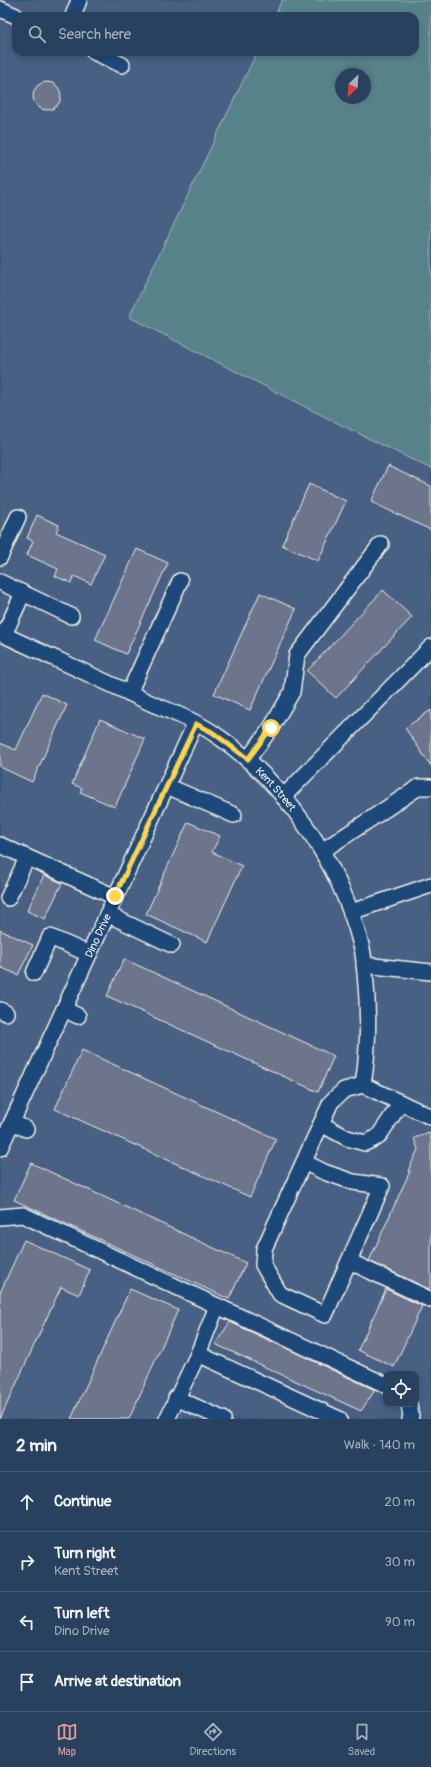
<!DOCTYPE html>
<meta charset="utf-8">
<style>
:root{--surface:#28415f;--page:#344c68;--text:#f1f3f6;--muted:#a5afbd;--line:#445a74;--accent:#e69b98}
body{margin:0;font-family:Pangolin,sans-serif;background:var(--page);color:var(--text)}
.controls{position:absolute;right:12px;bottom:12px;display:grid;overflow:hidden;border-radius:8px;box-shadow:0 2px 6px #0003}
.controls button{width:36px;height:36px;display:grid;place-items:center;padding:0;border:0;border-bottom:1px solid var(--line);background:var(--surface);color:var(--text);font:20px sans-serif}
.compass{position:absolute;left:335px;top:68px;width:36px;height:36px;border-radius:50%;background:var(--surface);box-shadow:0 2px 6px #0003;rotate:205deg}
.stop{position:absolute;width:12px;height:12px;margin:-9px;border:3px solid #ffd54a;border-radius:50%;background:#fff}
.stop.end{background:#ffd54a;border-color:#fff;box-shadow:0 1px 4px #0008}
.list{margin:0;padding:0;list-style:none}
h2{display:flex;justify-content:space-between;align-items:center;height:52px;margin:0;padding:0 16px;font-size:17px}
h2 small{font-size:13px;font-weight:400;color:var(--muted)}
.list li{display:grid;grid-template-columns:26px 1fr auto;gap:12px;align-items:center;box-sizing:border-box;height:60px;padding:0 16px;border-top:1px solid var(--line)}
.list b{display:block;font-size:15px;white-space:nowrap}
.list p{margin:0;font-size:13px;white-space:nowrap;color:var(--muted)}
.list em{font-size:13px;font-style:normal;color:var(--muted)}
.icon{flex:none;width:22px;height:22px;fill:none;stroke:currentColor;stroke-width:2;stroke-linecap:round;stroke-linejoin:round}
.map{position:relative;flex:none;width:431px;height:1419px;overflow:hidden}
.search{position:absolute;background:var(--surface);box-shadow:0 2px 6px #0003;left:12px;right:12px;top:12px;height:44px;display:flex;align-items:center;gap:10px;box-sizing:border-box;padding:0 14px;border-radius:12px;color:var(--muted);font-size:15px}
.sheet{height:292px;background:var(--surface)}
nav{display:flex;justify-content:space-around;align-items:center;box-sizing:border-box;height:56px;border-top:1px solid var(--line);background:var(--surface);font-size:11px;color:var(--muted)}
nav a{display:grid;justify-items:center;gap:2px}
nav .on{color:var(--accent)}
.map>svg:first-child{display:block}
.built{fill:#466083;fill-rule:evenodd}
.green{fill:#58828a;stroke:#a6bab9;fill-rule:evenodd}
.building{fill:#6c758c;stroke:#f4f1e8}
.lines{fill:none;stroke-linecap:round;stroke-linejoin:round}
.minor-casing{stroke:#f4f1e8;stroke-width:18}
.minor{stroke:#1f4a7a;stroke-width:15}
.route{stroke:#ffd54a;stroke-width:5}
.labels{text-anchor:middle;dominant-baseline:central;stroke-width:3;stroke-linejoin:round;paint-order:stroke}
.street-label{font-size:11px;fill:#f4f1e8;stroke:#1f4a7a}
</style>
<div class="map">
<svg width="431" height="1419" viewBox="0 0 431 1419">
<rect width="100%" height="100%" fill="#36577f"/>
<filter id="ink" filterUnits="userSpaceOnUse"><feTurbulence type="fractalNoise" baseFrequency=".025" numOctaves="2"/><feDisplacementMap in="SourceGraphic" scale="8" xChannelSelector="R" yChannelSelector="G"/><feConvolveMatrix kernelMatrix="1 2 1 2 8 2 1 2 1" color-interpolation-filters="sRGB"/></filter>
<g filter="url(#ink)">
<path class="built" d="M 0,0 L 282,0 L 275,16 L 16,16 L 16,52 L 257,52 L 129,317 L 327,418 L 431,469 L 431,1419 L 0,1419 ZM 386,1374 L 416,1374 L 416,1404 L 386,1404 Z"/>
<path class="green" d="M 282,0 L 431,0 L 431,469 L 327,418 L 129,317 L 257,52 L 415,52 L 415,16 L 275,16 ZM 341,74 L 365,74 L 365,98 L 341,98 Z"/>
<path class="building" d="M33 96a14 14 0 1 1 28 0a14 14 0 1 1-28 0Z
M 388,466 L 431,486 L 431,530 L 371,502 Z
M 309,484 L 346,501 L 318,561 L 282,545 Z
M 37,515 L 59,525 L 56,532 L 105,554 L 91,584 L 74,576 L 71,583 L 55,576 L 58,569 L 27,555 L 33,541 L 27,538 Z
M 137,549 L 168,563 L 126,654 L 95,640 Z
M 383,590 L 412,617 L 336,698 L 307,671 Z
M 260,593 L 296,609 L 250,710 L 214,694 Z
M 42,693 L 67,705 L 32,782 L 0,767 L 0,743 L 16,750 Z
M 431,710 L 431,766 L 405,728 Z
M 100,719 L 145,739 L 115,807 L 80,792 L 82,788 L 72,784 Z
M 188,822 L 220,836 L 212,852 L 242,866 L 207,942 L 146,914 Z
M 44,875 L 62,883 L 45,919 L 27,911 Z
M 0,930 L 33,945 L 18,975 L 0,967 Z
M 124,959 L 334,1056 L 318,1092 L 107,996 Z
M 82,1050 L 276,1139 L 250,1197 L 55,1109 Z
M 429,1133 L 431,1139 L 431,1285 L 429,1289 L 369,1261 L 410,1171 L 408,1171 L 418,1149 L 414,1138 Z
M 31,1163 L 246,1263 L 229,1299 L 14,1200 Z
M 24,1240 L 90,1270 L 79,1295 L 61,1287 L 0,1419 L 0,1293 Z
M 130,1289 L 178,1310 L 129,1419 L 71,1419 Z
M 386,1289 L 422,1306 L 394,1367 L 358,1350 Z
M 230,1322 L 375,1390 L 361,1411 L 215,1344 Z"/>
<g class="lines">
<defs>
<g id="minor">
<path d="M 0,9 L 16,16"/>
<path d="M 73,16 L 79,0"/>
<path d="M 94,52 L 122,65"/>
<path d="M 0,557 L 18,517"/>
<path d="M 0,582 L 71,616"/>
<path id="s1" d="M 0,633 C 49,656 98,678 146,701 C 168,711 193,719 213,733 C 284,780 340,863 361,945 C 364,954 364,964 365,973 C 369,1012 369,1047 363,1085"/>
<path d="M 4,635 L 23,593"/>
<path d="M 129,693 L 180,581"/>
<path d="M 248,759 L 271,728 L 292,692 L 297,655 L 381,544"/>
<path d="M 167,786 L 234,815"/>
<path d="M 283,797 L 431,647"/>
<path d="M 0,845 L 115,897"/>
<path d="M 322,851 L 419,787 L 431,787"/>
<path d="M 8,898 L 27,858"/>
<path d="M 351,912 L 431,885"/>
<path d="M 107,914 L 172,945"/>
<path d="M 364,965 L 431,972"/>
<path d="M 34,973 L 50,937 L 89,954"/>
<path d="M 64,1009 L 78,1016"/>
<path d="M 0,1010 L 6,1013"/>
<path d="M 12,1122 L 26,1129"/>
<path d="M 321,1124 L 347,1138 L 365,1143 L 378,1137 L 401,1103"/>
<path id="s2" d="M 0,1148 L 195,724"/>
<path d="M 304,1162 L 324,1172 L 353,1182 L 382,1186 L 325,1315 L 280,1294 L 263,1265 L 264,1249 L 331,1102 L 344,1090 L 363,1085 L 431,1117"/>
<path d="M 0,1217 L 23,1215 L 386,1385"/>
<path d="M 349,1261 L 431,1300"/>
<path d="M 198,1354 L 339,1419"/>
<path d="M 176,1398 L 223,1419"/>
<path d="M 409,1404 L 411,1416 L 410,1419"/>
<path d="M 167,1419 L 198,1354 L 217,1306"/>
</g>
</defs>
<use href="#minor" class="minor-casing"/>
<use href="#minor" class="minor"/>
</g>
</g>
<g class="lines" filter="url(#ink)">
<path class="route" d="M 115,896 L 196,724 L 212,732 L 248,759 L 271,728"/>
</g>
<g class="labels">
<g class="street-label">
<text stroke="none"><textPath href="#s1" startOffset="320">Kent Street</textPath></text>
<text stroke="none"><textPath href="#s2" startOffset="234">Dino Drive</textPath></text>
</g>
</g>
</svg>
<div class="controls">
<button><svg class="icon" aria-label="locate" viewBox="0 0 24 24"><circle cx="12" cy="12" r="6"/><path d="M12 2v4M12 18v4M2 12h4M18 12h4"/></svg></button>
</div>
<svg class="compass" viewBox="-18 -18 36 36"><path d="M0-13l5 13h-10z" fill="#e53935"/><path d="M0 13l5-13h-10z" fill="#a5afbd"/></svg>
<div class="stop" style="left:271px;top:728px"></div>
<div class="stop end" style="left:115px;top:896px"></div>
<div class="search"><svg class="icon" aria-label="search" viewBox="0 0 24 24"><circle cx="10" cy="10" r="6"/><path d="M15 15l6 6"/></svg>Search here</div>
</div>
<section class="sheet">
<h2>2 min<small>Walk · 140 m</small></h2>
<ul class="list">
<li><svg class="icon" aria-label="ahead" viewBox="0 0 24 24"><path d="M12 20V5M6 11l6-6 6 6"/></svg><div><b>Continue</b></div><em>20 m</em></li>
<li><svg class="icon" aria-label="right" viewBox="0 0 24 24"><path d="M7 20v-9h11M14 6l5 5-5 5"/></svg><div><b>Turn right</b><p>Kent Street</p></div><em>30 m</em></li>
<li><svg class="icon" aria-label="left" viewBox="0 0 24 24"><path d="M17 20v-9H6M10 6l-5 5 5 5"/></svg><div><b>Turn left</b><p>Dino Drive</p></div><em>90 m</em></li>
<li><svg class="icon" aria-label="arrive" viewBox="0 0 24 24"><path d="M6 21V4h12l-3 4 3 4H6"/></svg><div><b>Arrive at destination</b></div></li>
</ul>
</section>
<nav>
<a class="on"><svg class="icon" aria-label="map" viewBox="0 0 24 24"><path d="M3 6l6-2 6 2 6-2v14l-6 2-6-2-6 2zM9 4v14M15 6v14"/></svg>Map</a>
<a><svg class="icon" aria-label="directions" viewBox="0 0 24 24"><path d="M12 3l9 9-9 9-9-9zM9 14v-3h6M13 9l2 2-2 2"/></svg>Directions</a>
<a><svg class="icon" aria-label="saved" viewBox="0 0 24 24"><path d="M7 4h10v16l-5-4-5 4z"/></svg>Saved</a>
</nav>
